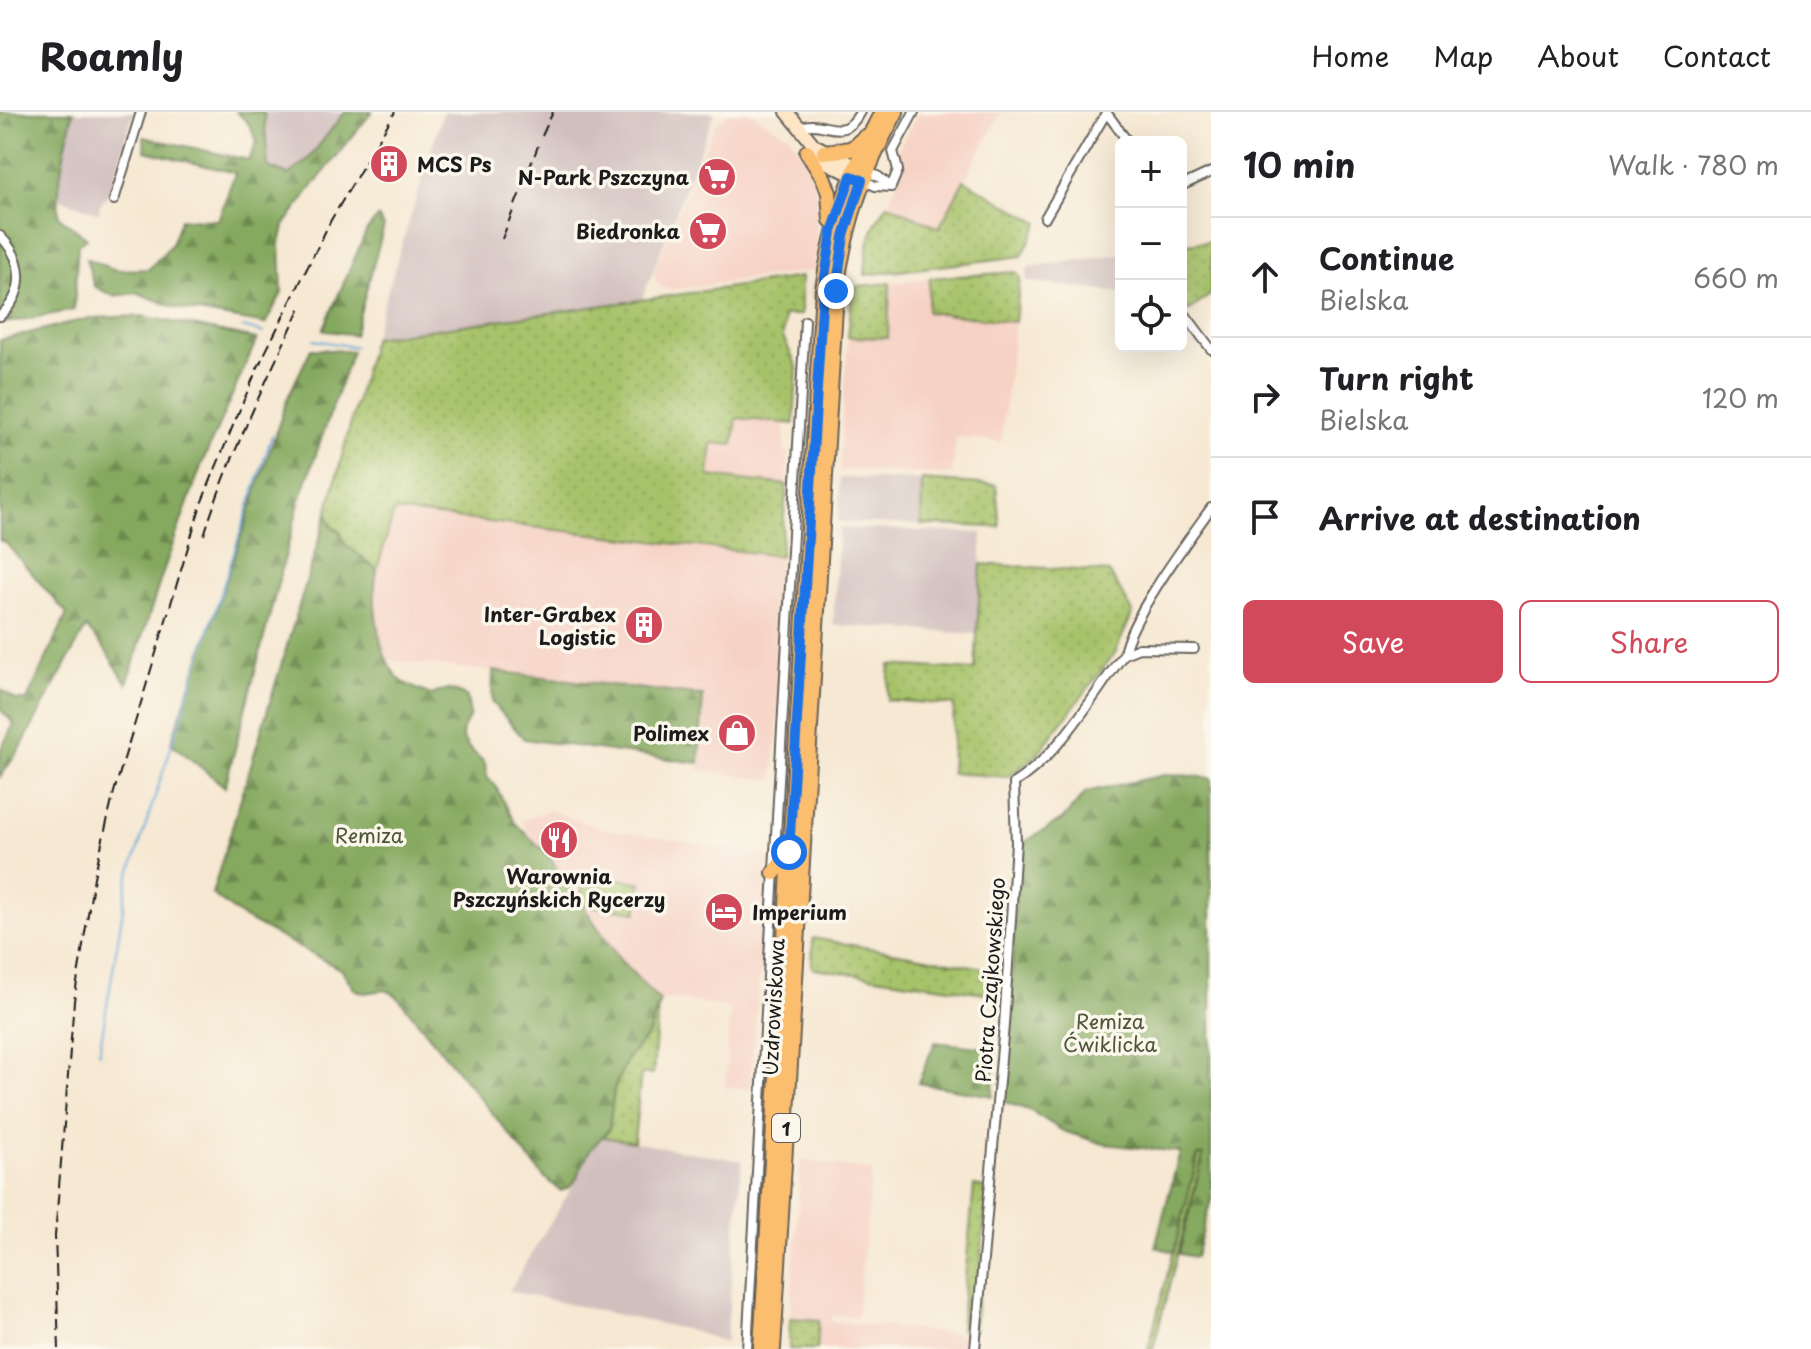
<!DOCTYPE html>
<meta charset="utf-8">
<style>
:root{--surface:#fff;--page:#f2f2f2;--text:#202124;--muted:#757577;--line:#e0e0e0;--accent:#d1495b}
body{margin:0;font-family:"Playpen Sans",sans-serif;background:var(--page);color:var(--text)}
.controls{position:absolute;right:24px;top:24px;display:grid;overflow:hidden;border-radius:12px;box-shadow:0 8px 32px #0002}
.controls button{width:72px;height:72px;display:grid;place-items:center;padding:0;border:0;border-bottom:2px solid var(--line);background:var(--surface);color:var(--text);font:40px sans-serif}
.stop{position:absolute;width:24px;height:24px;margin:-18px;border:6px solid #1a73e8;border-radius:50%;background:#fff}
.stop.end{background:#1a73e8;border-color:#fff;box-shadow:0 2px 8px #0008}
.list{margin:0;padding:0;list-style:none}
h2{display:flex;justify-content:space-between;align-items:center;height:104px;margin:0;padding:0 32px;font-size:34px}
h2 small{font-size:26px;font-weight:400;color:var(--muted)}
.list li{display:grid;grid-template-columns:52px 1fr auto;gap:24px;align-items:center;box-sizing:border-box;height:120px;padding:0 32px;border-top:2px solid var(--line)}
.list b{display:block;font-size:30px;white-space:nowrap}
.list p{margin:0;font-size:26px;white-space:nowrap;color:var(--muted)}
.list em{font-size:26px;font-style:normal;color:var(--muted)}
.actions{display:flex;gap:16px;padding:24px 32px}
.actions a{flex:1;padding:18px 0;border:2px solid var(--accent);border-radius:12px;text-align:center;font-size:28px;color:var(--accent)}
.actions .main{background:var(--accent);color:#fff}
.icon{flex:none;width:44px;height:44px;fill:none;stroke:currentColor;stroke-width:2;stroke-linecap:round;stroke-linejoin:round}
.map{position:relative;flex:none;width:1211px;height:1237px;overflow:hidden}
header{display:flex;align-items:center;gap:48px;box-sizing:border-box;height:112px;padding:0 40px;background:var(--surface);border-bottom:2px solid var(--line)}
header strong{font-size:38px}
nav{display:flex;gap:44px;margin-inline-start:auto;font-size:28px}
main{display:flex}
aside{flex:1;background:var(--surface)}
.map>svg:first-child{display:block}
.built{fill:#f6d2c4}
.industrial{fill:#d1bfbe}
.grass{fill:url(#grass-dots);stroke:#627043;stroke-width:2}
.forest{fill:url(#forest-firs);stroke:#50623d;stroke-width:2}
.park{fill:#a7c36a;stroke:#627043;stroke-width:2}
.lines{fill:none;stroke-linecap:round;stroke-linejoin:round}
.stream{stroke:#62a5d6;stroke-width:2}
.street-casing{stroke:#68635c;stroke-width:12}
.secondary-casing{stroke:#68635c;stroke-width:16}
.primary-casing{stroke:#68635c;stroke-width:18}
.street{stroke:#fff;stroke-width:8}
.secondary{stroke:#fde5c5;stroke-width:12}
.primary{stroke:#fbbd6e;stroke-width:14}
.rail{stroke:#1c1c1c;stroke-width:2;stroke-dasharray:12 6;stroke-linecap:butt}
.route{stroke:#1a73e8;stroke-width:10}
.labels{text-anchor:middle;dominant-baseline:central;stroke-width:7;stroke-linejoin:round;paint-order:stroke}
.shield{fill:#fbf7ec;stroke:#5f5e5a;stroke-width:2}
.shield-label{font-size:18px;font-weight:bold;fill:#1c1c1c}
.poi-label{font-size:20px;font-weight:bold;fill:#1c1c1c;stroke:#fbf7ec;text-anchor:end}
.park-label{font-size:20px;fill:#4d5637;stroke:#fbf7ec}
.street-label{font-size:20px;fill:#1c1c1c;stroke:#fbf7ec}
</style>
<header>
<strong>Roamly</strong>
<nav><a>Home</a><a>Map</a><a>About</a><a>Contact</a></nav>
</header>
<main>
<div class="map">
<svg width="1211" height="1237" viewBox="0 0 1211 1237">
<defs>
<pattern id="grass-dots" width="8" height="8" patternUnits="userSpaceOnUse" patternTransform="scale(2)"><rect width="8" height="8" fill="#a7c36a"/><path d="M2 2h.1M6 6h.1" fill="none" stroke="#8fa75b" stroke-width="1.8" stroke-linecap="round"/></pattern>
<pattern id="forest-firs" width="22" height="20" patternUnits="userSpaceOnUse" patternTransform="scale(2)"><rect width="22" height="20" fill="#85a95e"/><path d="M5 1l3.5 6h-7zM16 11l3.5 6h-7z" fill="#6c894d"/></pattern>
</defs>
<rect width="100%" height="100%" fill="#fbf7ec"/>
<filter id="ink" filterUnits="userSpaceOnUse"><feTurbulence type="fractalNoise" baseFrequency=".0125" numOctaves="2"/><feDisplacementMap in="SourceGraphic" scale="16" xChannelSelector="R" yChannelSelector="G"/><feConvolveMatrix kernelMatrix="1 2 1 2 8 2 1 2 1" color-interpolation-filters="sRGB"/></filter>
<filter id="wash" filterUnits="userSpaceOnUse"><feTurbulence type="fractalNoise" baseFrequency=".006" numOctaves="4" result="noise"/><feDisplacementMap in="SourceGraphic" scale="32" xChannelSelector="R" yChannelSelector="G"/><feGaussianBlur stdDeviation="1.8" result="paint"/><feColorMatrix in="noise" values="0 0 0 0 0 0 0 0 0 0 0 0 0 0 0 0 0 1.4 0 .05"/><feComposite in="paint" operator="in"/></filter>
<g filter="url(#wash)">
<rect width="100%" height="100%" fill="#f6e8d2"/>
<path class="built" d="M 731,0 L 753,0 L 758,5 L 789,24 L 803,43 L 812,63 L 818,88 L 815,158 L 673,178 L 662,176 L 655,169 L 654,160 L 715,11 Z
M 919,0 L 1001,0 L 939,116 L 888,92 L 900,62 L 897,42 L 899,35 Z
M 930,166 L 928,200 L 1015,210 L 1001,330 L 956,325 L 952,363 L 839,358 L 848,225 L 888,226 L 890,171 Z
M 736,306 L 785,312 L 784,339 L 789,340 L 787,373 L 709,364 L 712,331 Z
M 393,399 L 780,444 L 779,590 L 773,668 L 699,658 L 703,584 L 389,548 L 378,523 L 374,471 L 382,434 Z
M 549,698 L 604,717 L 770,743 L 750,977 L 725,975 L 730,897 L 736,897 L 673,887 L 660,889 L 621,849 L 521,709 Z
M 801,1048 L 872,1059 L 857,1205 L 832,1203 L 831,1209 L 974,1224 L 973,1237 L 817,1237 L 819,1208 L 790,1206 Z"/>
<path class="industrial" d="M 73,0 L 134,0 L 109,82 L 100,93 L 99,101 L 58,86 L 60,60 Z
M 264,0 L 345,0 L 309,46 L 289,63 L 268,55 Z
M 443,0 L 715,0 L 642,187 L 373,226 Z
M 1121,142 L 1121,181 L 1026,169 L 1028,155 Z
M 840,366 L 922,368 L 921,413 L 838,410 Z
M 839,416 L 982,421 L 977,522 L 833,513 Z
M 603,1025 L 742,1049 L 726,1230 L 688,1218 L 509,1179 L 583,1057 L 589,1039 Z"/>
<path class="grass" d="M 964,68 L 1039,111 L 1022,144 L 865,163 C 866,135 870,114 888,92 L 939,116 Z
M 1211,129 L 1211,182 L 1189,199 L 1181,188 L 1181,133 Z
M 1016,160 L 1020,165 L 1015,210 L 927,200 L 930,166 Z
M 801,165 L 801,203 L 784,203 L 783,225 L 797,255 L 794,312 L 737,306 L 733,333 L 712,331 L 709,364 L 787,373 L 780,444 L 394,399 L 377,458 L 345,432 L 340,420 L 331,414 L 327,401 L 373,226 Z
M 890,171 L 888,226 L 848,225 L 852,180 L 858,174 Z
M 922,368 L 996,373 L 1000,415 L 921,413 Z
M 981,452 L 1109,460 L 1133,500 L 1115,541 L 1035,645 L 1008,665 L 951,661 L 954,593 L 887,588 L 890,553 L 975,558 Z
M 813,826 L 1001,859 L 999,883 L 812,856 Z
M 658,895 L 653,962 L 641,962 L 634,1030 L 603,1025 L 609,1017 L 614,978 L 628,945 L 648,923 Z
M 1199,1042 L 1203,1043 L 1153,1237 L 1148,1237 Z
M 974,1074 L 988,1076 L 974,1219 L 960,1218 Z
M 790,1206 L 819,1208 L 817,1237 L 789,1237 Z"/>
<path class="forest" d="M 0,0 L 73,0 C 66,35 56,69 59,105 L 87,126 L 78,132 L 74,198 L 0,212 Z
M 236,0 L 264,0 L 268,55 L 289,63 L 309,46 L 345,0 L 372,0 L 309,79 L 284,114 L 280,132 L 282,181 L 265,212 L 176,196 L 138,181 L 113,184 L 94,174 L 86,146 L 116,158 L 149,157 L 172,132 L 180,107 L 218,108 L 235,61 L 145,39 L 144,25 L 249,48 L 257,29 L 247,9 Z
M 378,105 L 384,114 L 354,223 L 323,218 L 367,118 Z
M 143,204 L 257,227 L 203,349 L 164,457 L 127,572 L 104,536 L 86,515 L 20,637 L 0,665 L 0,639 L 14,612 L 0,597 L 2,578 L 16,588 L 27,588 L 67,502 L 5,430 L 0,429 L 0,228 L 90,206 Z
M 311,237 L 352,239 L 299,391 L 225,675 L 171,631 L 288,285 Z
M 327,401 L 331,414 L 340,420 L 345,432 L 377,458 C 371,489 377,541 398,566 C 406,574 421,579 432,583 C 447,575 452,577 467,585 L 470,604 L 463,617 L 462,625 L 468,635 L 485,651 L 487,665 L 495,673 L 515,711 L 547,742 L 621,849 L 660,889 L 648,923 L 628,945 L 614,977 L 609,1017 L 589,1039 L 577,1066 L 570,1075 L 561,1079 L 544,1065 L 396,883 L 386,878 L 364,881 L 354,877 L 342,858 L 242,805 L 212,782 Z
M 493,559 L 703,584 L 699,651 L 524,627 L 492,590 Z
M 1169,662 L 1211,666 L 1211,1088 L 1196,1145 L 1179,1142 L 1203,1043 L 1198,1043 L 1174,1140 L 1155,1135 L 1180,1040 L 1104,1032 L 1063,1019 L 1031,999 L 1005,990 L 1018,734 L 1063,707 L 1086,680 Z
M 935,930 L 994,937 L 993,984 L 918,971 Z"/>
<path class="park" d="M 584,762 L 641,770 L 637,800 L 580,793 Z"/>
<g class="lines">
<path class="stream" d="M 243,215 L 264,221
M 314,228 L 355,235
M 99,941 L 128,768 L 272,323"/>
</g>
</g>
<g filter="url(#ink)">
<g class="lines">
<defs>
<path id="street" d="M 1106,0 L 1128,30
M 799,16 C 823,4 842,34 860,0
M 866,59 L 879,65 L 891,75
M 863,68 L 875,74 L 891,75
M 1181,74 L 1211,60
M 891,75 L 898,58 L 893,39 L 914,0
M 114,88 L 141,0
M 1045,106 L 1106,1
M 0,124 C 25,148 26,181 0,204
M 1181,197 L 1211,237
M 1124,542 C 1130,506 1188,428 1211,396
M 747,1237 L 805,209
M 975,1237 L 1004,913 L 1016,731 L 1014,671 C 1061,641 1092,585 1124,542 L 1139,536 L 1194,537"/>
<path id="secondary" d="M 787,0 L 814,33 L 863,58
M 808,41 L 860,67"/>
<path id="primary" d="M 807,40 L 824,67 L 829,81 L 831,108
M 824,40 L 851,37 L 865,25
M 774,761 L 789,740
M 761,1237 L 823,177 C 832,113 851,58 882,0
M 773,1237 L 836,179 C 845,111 863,60 896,0"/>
</defs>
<use href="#street" class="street-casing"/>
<use href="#secondary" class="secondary-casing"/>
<use href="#primary" class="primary-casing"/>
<use href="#street" class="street"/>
<use href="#secondary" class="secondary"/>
<use href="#primary" class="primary"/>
<path class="rail" d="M 542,24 L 553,0
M 502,127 L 538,34
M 204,423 C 229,345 266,269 301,195
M 59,1237 L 55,1124 L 74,889 L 94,765 L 114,680 L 201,392 L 232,316 L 257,257 L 331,108 L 395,0"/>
</g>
</g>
<g class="lines" filter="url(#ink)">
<path class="route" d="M 789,740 L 823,177 L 832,120 L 851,64 L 862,68 L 844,124 L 836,179"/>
</g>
<defs>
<symbol id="building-disc" viewBox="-11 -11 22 22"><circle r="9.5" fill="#d1495b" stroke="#fbf7ec"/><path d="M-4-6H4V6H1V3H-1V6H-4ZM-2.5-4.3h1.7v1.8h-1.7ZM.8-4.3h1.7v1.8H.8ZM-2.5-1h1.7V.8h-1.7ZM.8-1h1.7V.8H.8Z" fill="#fff"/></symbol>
<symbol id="supermarket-disc" viewBox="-11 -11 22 22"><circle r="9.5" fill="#d1495b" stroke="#fbf7ec"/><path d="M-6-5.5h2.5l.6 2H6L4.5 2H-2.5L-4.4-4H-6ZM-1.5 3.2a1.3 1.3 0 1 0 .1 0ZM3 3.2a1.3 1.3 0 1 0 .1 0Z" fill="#fff"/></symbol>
<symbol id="shop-disc" viewBox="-11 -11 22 22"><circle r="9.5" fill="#d1495b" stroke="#fbf7ec"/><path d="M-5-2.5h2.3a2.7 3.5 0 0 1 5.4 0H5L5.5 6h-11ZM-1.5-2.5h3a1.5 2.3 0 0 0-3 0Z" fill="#fff"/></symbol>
<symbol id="restaurant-disc" viewBox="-11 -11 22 22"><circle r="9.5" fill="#d1495b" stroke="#fbf7ec"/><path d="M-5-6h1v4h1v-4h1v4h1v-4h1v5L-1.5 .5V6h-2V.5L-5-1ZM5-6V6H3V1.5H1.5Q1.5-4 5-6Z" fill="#fff"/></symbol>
<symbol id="hotel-disc" viewBox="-11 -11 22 22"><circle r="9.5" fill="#d1495b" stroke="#fbf7ec"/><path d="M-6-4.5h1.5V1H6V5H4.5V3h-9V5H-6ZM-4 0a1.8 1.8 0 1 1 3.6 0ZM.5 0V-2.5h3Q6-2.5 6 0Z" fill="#fff"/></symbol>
</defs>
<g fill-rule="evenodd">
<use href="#building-disc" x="367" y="30" width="44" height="44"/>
<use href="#supermarket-disc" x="695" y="43" width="44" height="44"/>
<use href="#supermarket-disc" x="686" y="97" width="44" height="44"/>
<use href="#building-disc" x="622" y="491" width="44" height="44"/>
<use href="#shop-disc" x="715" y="599" width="44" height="44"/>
<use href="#restaurant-disc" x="537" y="706" width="44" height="44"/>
<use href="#hotel-disc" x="702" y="778" width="44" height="44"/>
</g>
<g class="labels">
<rect class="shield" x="772" y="1002" width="28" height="28" rx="6"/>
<g class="shield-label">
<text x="786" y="1016">1</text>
</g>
<g class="poi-label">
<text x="417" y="52" text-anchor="start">MCS Ps</text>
<text x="689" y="65">N-Park Pszczyna</text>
<text x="680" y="119">Biedronka</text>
<text x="616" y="502">Inter-Grabex<tspan x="616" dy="23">Logistic</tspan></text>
<text x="709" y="621">Polimex</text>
<text x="559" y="764" text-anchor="middle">Warownia<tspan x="559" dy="23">Pszczyńskich Rycerzy</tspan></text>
<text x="752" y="800" text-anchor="start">Imperium</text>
</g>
<g class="park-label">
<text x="369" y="723">Remiza</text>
<text x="1110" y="909">Remiza<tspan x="1110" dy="23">Ćwiklicka</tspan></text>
</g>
<g class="street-label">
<text transform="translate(990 868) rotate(-86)">Piotra Czajkowskiego</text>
<text transform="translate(773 895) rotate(-87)">Uzdrowiskowa</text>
</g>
</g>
</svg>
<div class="controls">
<button>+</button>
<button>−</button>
<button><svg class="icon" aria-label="locate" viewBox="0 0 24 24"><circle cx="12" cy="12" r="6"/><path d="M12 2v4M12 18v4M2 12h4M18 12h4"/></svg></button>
</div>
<div class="stop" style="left:789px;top:740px"></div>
<div class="stop end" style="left:836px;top:179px"></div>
</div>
<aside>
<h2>10 min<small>Walk · 780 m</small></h2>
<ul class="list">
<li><svg class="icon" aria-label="ahead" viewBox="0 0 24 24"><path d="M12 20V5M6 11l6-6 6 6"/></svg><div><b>Continue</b><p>Bielska</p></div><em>660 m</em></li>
<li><svg class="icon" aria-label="right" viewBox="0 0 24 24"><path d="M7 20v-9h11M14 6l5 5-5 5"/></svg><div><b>Turn right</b><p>Bielska</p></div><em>120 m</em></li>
<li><svg class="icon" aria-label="arrive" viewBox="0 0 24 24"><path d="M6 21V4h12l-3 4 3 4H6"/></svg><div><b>Arrive at destination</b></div></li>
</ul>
<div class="actions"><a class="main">Save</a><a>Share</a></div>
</aside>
</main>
